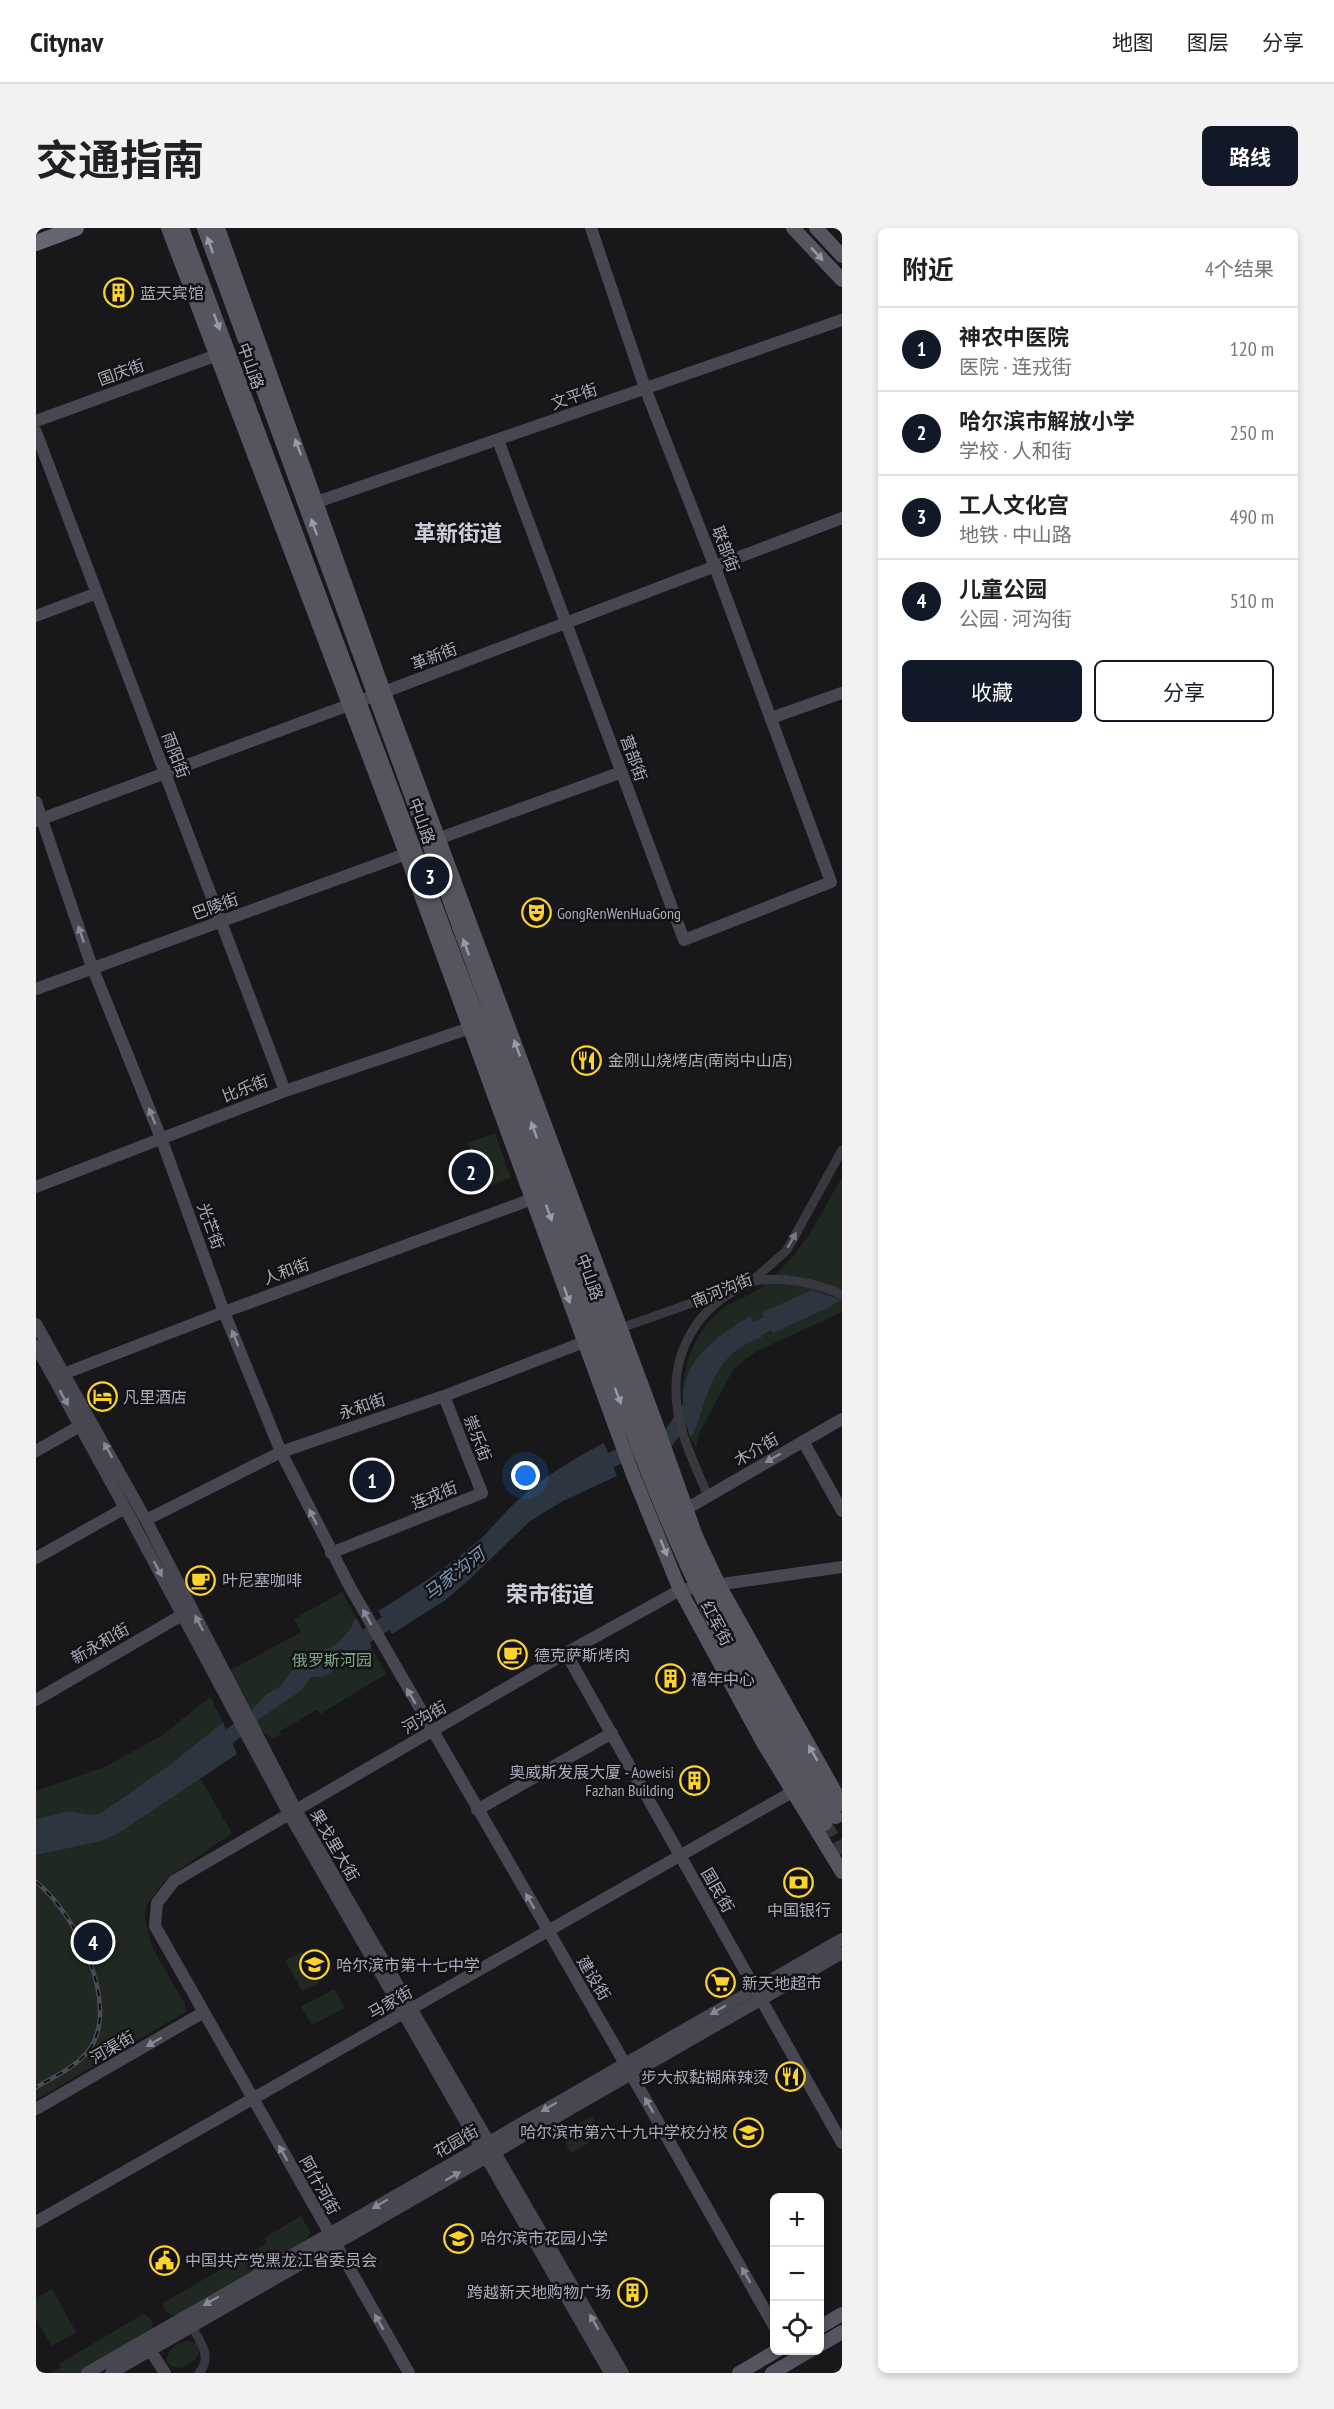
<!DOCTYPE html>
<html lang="zh">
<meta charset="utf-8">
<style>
:root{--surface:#fff;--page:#f2f2f2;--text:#202124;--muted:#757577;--line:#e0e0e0;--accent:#111827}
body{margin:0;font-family:"PT Sans Narrow","Noto Sans SC",sans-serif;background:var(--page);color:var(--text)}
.controls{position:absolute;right:18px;bottom:18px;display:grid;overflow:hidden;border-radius:9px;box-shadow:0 3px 9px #0003}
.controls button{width:54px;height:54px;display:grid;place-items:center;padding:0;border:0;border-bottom:2px solid var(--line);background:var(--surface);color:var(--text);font:30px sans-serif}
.you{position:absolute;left:490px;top:1248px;width:21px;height:21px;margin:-15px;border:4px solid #fff;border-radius:50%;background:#1a73e8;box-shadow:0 0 0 9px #1a73e833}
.badge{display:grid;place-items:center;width:39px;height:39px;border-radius:50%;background:var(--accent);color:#fff;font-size:20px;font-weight:700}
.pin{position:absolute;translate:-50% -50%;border:3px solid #fff;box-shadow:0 2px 6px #0006}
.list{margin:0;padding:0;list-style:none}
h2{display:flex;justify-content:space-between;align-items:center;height:78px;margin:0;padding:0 24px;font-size:26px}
h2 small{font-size:20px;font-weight:400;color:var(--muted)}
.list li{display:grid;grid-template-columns:39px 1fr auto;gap:18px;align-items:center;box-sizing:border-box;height:84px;padding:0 24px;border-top:2px solid var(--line)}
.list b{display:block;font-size:22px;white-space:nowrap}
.list p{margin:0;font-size:20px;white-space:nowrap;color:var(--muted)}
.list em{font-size:20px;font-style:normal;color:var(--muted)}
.actions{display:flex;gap:12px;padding:18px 24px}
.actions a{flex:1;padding:14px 0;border:2px solid var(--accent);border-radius:9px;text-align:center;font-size:21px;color:var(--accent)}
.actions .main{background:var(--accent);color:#fff}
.icon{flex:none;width:33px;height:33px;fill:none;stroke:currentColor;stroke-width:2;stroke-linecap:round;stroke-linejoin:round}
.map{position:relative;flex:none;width:806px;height:2145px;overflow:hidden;border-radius:9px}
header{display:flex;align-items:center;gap:36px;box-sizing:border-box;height:84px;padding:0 30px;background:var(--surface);border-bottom:2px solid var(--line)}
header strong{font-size:28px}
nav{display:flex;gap:33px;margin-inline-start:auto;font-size:21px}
.intro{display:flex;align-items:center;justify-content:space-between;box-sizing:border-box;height:144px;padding:0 36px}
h1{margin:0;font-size:42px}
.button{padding:15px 27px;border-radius:9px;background:var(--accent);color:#fff;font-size:21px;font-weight:700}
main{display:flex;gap:36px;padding:0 36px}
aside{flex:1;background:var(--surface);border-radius:9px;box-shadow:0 3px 9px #0003}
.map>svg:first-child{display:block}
.green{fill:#1f2921}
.water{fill:#2c3540}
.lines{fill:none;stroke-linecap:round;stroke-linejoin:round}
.river{stroke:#2c3540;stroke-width:15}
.primary-tunnel{stroke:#35363a;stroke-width:14;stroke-dasharray:14 7;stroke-linecap:butt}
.street{stroke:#383840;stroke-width:9}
.secondary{stroke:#464750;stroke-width:12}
.primary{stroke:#54555f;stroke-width:14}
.highway{stroke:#646671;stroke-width:16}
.rail-casing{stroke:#4b4c55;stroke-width:4.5}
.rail{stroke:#131315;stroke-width:2;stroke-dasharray:7;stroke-linecap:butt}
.primary-bridge{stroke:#54555f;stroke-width:14}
.oneway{fill:#979ba9}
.oneway2{fill:#868996}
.oneway3{fill:#767884}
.labels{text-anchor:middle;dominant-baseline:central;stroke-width:5;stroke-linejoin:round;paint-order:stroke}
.poi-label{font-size:16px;fill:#a8acbb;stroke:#131315;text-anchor:start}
.street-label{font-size:16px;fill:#a8acbb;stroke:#131315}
.park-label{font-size:16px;fill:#7ea885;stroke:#131315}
.water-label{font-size:18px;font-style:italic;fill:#7c95b9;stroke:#131315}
.district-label{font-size:22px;font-weight:bold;fill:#caccd7;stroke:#131315}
</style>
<header>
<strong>Citynav</strong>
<nav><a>地图</a><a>图层</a><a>分享</a></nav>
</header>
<div class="intro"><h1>交通指南</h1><a class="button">路线</a></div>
<main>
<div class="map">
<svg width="806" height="2145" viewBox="0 0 806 2145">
<rect width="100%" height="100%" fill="#18181a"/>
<path class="green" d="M 459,905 L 475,950 L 448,960 L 432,915 Z
M 806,949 L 806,1084 L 721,1123 L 698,1140 L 663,1205 L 660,1219 C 633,1176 648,1108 689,1079 C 698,1073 709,1070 718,1064 C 728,1059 751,1036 758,1027 C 777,1004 791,975 806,949 Z
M 306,1364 L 350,1446 L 284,1486 L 281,1482 L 244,1503 L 245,1506 L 237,1510 L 227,1505 L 193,1443 L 265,1404 L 258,1391 Z
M 175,1470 L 187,1494 L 135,1536 L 65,1585 L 56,1587 L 33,1583 L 0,1591 L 0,1563 L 68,1539 L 124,1509 L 170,1472 Z
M 164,1550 L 196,1605 L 131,1650 L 110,1678 L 109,1691 L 116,1719 L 149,1776 L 151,1783 L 0,1872 L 0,1627 L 62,1614 L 80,1607 Z
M 266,1724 L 283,1755 L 266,1763 L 249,1732 Z
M 298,1761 L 309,1780 L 276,1797 L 265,1779 Z
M 556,1888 L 567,1907 L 535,1925 L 525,1906 Z
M 265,1988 L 274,2004 L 271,2012 L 142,2087 L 135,2087 L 128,2081 L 127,2075 L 231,2015 L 228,2010 Z
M 16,2061 L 40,2104 L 16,2118 L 0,2092 L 0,2070 Z
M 107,2086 C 114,2089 118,2094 116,2102 L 45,2145 L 14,2145 L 25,2139 L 23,2136 Z
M 152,2113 L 161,2116 L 163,2125 L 160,2131 L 146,2140 L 134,2138 L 130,2132 C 134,2120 140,2115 152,2113 Z"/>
<path class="water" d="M 776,1062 L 805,1072 L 792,1080 L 737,1105 L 725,1085 Z
M 714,1088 L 726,1109 C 716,1113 705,1118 697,1125 C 675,1144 668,1178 658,1205 L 654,1209 C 632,1147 664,1118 714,1088 Z
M 568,1215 L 581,1248 L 527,1273 L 494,1293 L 433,1352 L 408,1373 L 356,1406 L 342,1383 C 377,1362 410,1340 441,1314 C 456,1301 468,1284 483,1271 C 509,1248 537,1231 568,1215 Z
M 321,1391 L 336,1419 L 287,1449 L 275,1449 L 266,1462 L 220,1493 L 215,1483 L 232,1465 L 244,1459 L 254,1445 L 268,1432 L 280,1424 L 296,1419 L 303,1414 L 316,1399 L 318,1392 Z
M 187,1494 L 201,1526 L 80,1607 L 62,1614 L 0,1627 L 0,1591 L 33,1583 L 56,1587 L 65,1585 L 135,1536 Z"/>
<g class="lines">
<path class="river" d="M 705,1109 L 748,1087
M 558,1241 L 579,1230 L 632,1211 L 651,1183
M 314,1418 L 365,1386
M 178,1521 L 215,1491"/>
<path class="primary-tunnel" d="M 789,1596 L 806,1626"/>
<path class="street" d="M 715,1054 L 751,1022 L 806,922
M 582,1101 L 690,1063
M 672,1268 C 658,1234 640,1201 640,1163 C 639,1121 663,1081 700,1062 C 705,1059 711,1055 716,1054 C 742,1047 783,1055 806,1067
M 156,2098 C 164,2115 177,2128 163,2145"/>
<path class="secondary" d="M 0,193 L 181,127
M 0,204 L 249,863
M 462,212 L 648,712 L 795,654 L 679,339 L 609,160 L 555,0
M 281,274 L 806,92
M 0,388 L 61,365
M 735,490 L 806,465
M 0,574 L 55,736 L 125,910 L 188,1084 L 245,1224 L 314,1359 L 595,1846 L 738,2098
M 0,593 L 348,464 L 806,290
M 404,610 L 586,544
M 0,761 L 370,626
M 0,959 L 249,863 L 434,800
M 0,1096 L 110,1292 L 260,1582 L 587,2145
M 0,1118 L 89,1280 L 253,1586 L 574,2145
M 22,1148 L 188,1084 L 496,971
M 767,1213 L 806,1283
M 0,1223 L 49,1195
M 650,1281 L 806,1191
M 110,1292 L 245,1224 L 408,1168 L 556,1111
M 295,1325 L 446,1265 L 408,1168
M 0,1330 L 89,1280
M 530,1425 L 806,1915
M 0,1472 L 146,1387
M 441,1582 L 576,1505
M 0,1881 L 168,1784
M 0,1994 L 756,1564
M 114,2122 L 129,2145
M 51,2145 L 806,1711
M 75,2145 L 806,1725
M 373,2145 L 119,1698 L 121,1675 L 138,1653 L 530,1425 L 644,1362 L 806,1339"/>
<path class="primary" d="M 132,0 L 370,626 L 597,1247 L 644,1362 L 727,1515 L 806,1644
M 146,0 L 594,1198
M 168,0 L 517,956 L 607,1193
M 182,0 L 348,464 L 618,1190 L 660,1308 L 683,1357 L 806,1576
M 757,0 L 806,52
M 780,0 L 806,28
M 727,1462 L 800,1589
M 717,1470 L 789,1596
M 784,2099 L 806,2086
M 784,2117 L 806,2104
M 703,2145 L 742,2122
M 736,2145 L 775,2122"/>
<path class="highway" d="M 0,15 L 40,0"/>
<defs>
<path id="rail" d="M 0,1654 C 38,1683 86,1777 53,1822 C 40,1839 18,1849 0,1859"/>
</defs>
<use href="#rail" class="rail-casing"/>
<use href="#rail" class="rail"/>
<path class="primary-bridge" d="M 607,1193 L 622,1237 L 667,1347 L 727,1462
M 594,1198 C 629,1293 668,1381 717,1470"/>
</g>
<defs><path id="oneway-solid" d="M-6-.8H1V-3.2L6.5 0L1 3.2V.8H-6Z" transform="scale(1.5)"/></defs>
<g class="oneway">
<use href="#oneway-solid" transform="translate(174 17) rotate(-110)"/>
<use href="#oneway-solid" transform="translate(781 26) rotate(47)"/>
<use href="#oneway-solid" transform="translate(181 94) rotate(70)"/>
<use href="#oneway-solid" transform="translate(262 219) rotate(-110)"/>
<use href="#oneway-solid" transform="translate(278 299) rotate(-110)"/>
<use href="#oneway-solid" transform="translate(430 719) rotate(-110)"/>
<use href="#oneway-solid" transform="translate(481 820) rotate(-110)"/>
<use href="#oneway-solid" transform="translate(498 902) rotate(-110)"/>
<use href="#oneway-solid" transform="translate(513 985) rotate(70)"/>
<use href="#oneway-solid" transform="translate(531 1067) rotate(70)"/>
<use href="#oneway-solid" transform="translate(582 1168) rotate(69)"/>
<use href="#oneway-solid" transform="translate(628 1320) rotate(68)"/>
<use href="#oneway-solid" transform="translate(777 1525) rotate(-120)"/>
</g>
<g class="oneway2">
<use href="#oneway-solid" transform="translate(45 706) rotate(-109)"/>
<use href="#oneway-solid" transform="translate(116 888) rotate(-112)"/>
<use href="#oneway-solid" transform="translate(199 1110) rotate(-112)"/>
<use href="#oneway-solid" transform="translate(28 1170) rotate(61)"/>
<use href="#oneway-solid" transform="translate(72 1222) rotate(-119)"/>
<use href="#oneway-solid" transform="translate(737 1230) rotate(150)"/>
<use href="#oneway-solid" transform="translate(277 1289) rotate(-116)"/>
<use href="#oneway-solid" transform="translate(122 1341) rotate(62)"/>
<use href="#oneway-solid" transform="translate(331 1389) rotate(-119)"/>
<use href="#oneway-solid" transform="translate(163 1395) rotate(-117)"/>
<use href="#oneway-solid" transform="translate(375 1468) rotate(-120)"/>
<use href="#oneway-solid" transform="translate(494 1673) rotate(-120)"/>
<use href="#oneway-solid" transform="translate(682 1782) rotate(150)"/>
<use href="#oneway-solid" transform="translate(118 1814) rotate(150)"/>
<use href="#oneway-solid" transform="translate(613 1877) rotate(-120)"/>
<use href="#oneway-solid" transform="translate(513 1879) rotate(150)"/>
<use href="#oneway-solid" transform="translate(247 1925) rotate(-119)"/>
<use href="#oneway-solid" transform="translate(417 1948) rotate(-30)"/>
<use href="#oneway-solid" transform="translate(344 1976) rotate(150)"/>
<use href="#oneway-solid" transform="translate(710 2047) rotate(-120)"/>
<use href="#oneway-solid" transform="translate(175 2073) rotate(150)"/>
<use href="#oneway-solid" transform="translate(343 2094) rotate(-120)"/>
<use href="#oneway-solid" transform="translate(558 2094) rotate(-120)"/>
</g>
<use class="oneway3" href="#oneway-solid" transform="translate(756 1012) rotate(-61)"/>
<defs>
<symbol id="building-ring" viewBox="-11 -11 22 22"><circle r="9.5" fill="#131315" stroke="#ffd22b" stroke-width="1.5"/><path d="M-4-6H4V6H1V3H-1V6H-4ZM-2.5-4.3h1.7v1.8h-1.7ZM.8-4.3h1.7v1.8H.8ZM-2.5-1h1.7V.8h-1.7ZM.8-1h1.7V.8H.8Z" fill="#ffd22b"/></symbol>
<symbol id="theatre-ring" viewBox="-11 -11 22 22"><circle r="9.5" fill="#131315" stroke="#ffd22b" stroke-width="1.5"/><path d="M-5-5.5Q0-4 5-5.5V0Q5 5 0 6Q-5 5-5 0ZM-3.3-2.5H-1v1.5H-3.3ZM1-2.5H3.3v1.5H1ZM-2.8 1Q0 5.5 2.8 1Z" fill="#ffd22b"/></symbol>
<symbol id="restaurant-ring" viewBox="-11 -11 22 22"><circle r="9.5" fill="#131315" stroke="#ffd22b" stroke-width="1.5"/><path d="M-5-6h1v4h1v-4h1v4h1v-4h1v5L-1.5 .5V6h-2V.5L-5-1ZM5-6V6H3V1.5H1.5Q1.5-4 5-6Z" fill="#ffd22b"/></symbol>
<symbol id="hotel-ring" viewBox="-11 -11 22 22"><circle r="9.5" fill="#131315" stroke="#ffd22b" stroke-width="1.5"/><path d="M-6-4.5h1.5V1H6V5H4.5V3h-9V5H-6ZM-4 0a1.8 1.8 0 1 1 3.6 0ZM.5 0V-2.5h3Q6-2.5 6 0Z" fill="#ffd22b"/></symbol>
<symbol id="cafe-ring" viewBox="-11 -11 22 22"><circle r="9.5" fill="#131315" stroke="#ffd22b" stroke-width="1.5"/><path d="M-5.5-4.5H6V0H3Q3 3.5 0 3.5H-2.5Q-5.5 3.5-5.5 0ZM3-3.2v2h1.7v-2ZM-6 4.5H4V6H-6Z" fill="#ffd22b"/></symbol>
<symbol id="bank-ring" viewBox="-11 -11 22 22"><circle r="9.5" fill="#131315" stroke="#ffd22b" stroke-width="1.5"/><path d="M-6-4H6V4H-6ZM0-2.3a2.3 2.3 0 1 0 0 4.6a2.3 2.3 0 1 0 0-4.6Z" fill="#ffd22b"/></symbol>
<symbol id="school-ring" viewBox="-11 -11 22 22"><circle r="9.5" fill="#131315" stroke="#ffd22b" stroke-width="1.5"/><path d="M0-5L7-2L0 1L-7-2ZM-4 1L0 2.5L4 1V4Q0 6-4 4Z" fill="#ffd22b"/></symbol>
<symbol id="supermarket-ring" viewBox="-11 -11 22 22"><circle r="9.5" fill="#131315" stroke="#ffd22b" stroke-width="1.5"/><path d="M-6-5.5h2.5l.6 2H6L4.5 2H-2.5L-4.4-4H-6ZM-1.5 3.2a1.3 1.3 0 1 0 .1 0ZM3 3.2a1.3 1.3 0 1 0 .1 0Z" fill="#ffd22b"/></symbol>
<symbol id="civic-ring" viewBox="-11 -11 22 22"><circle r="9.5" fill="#131315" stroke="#ffd22b" stroke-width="1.5"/><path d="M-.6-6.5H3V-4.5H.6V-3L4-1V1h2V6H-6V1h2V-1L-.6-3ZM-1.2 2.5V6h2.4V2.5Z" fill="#ffd22b"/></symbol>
</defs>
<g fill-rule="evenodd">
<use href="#building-ring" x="66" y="48" width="33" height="33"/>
<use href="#theatre-ring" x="484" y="668" width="33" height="33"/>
<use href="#restaurant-ring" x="534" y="816" width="33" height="33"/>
<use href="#hotel-ring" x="50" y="1152" width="33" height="33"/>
<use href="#cafe-ring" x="148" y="1336" width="33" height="33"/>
<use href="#cafe-ring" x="460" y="1410" width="33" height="33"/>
<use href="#building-ring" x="618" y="1434" width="33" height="33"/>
<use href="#building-ring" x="642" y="1536" width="33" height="33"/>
<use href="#bank-ring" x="746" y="1638" width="33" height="33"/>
<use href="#school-ring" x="262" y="1720" width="33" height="33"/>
<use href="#supermarket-ring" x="668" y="1738" width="33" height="33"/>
<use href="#restaurant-ring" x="738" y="1832" width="33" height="33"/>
<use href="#school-ring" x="696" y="1888" width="33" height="33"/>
<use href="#school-ring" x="406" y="1994" width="33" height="33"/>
<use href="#civic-ring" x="112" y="2016" width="33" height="33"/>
<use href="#building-ring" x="580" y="2048" width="33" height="33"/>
</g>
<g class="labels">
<g class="poi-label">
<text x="104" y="65">蓝天宾馆</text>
<text x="521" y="685">GongRenWenHuaGong</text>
<text x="572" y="832">金刚山烧烤店(南岗中山店)</text>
<text x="87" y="1169">凡里酒店</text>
<text x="186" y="1352">叶尼塞咖啡</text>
<text x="498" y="1427">德克萨斯烤肉</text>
<text x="655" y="1451">禧年中心</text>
<text x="638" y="1544" text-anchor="end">奥威斯发展大厦 - Aoweisi<tspan x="638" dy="18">Fazhan Building</tspan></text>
<text x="763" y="1682" text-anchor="middle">中国银行</text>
<text x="300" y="1737">哈尔滨市第十七中学</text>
<text x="706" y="1755">新天地超市</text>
<text x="733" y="1849" text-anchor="end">步大叔黏糊麻辣烫</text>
<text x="692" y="1904" text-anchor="end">哈尔滨市第六十九中学校分校</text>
<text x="444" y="2010">哈尔滨市花园小学</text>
<text x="149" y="2032">中国共产党黑龙江省委员会</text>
<text x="575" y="2064" text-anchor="end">跨越新天地购物广场</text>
</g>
<g class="street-label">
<text transform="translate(215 138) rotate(70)">中山路</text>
<text transform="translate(85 144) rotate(-20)">国庆街</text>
<text transform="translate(538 168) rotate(-19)">文平街</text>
<text transform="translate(690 321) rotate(69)">联部街</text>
<text transform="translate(398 428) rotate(-21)">革新街</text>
<text transform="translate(140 527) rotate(69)">雨阳街</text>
<text transform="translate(598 530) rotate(70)">营部街</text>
<text transform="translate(386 593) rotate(70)">中山路</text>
<text transform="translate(179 678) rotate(-20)">巴陵街</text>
<text transform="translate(209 860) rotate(-21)">比乐街</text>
<text transform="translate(175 998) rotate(70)">光芒街</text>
<text transform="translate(250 1043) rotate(-20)">人和街</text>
<text transform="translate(554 1049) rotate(70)">中山路</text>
<text transform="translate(686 1062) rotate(-22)">南河沟街</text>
<text transform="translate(326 1178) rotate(-19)">永和街</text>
<text transform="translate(442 1210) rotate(69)">崇乐街</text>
<text transform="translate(720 1221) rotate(-30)">木介街</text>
<text transform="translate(398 1267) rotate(-22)">连戎街</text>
<text transform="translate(681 1395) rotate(62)">红军街</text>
<text transform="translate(64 1415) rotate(-30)">新永和街</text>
<text transform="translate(388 1489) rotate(-30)">河沟街</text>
<text transform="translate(299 1617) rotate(60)">果戈里大街</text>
<text transform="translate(682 1662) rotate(60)">国民街</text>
<text transform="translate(558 1750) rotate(59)">建设街</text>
<text transform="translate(354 1774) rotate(-30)">马家街</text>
<text transform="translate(76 1819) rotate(-30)">河渠街</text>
<text transform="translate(420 1913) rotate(-30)">花园街</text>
<text transform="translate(284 1957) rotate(61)">阿什河街</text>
</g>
<g class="park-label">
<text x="296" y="1432">俄罗斯河园</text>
</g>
<g class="water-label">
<text transform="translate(418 1346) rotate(-38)">马家沟河</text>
</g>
<g class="district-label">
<text x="422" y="305">革新街道</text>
<text x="514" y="1366">荣市街道</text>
</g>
</g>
</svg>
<div class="controls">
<button>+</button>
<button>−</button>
<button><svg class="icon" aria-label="locate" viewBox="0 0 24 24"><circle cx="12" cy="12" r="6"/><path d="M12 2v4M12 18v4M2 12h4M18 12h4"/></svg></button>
</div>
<div class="you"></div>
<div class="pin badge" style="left:336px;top:1252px">1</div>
<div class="pin badge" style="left:435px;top:944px">2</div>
<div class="pin badge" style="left:394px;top:648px">3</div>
<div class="pin badge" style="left:57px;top:1714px">4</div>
</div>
<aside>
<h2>附近<small>4个结果</small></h2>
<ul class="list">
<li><span class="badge">1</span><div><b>神农中医院</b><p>医院 · 连戎街</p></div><em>120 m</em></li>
<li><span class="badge">2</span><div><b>哈尔滨市解放小学</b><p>学校 · 人和街</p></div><em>250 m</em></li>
<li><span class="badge">3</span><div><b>工人文化宫</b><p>地铁 · 中山路</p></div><em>490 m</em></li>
<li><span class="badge">4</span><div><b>儿童公园</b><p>公园 · 河沟街</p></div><em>510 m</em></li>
</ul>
<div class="actions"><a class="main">收藏</a><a>分享</a></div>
</aside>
</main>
